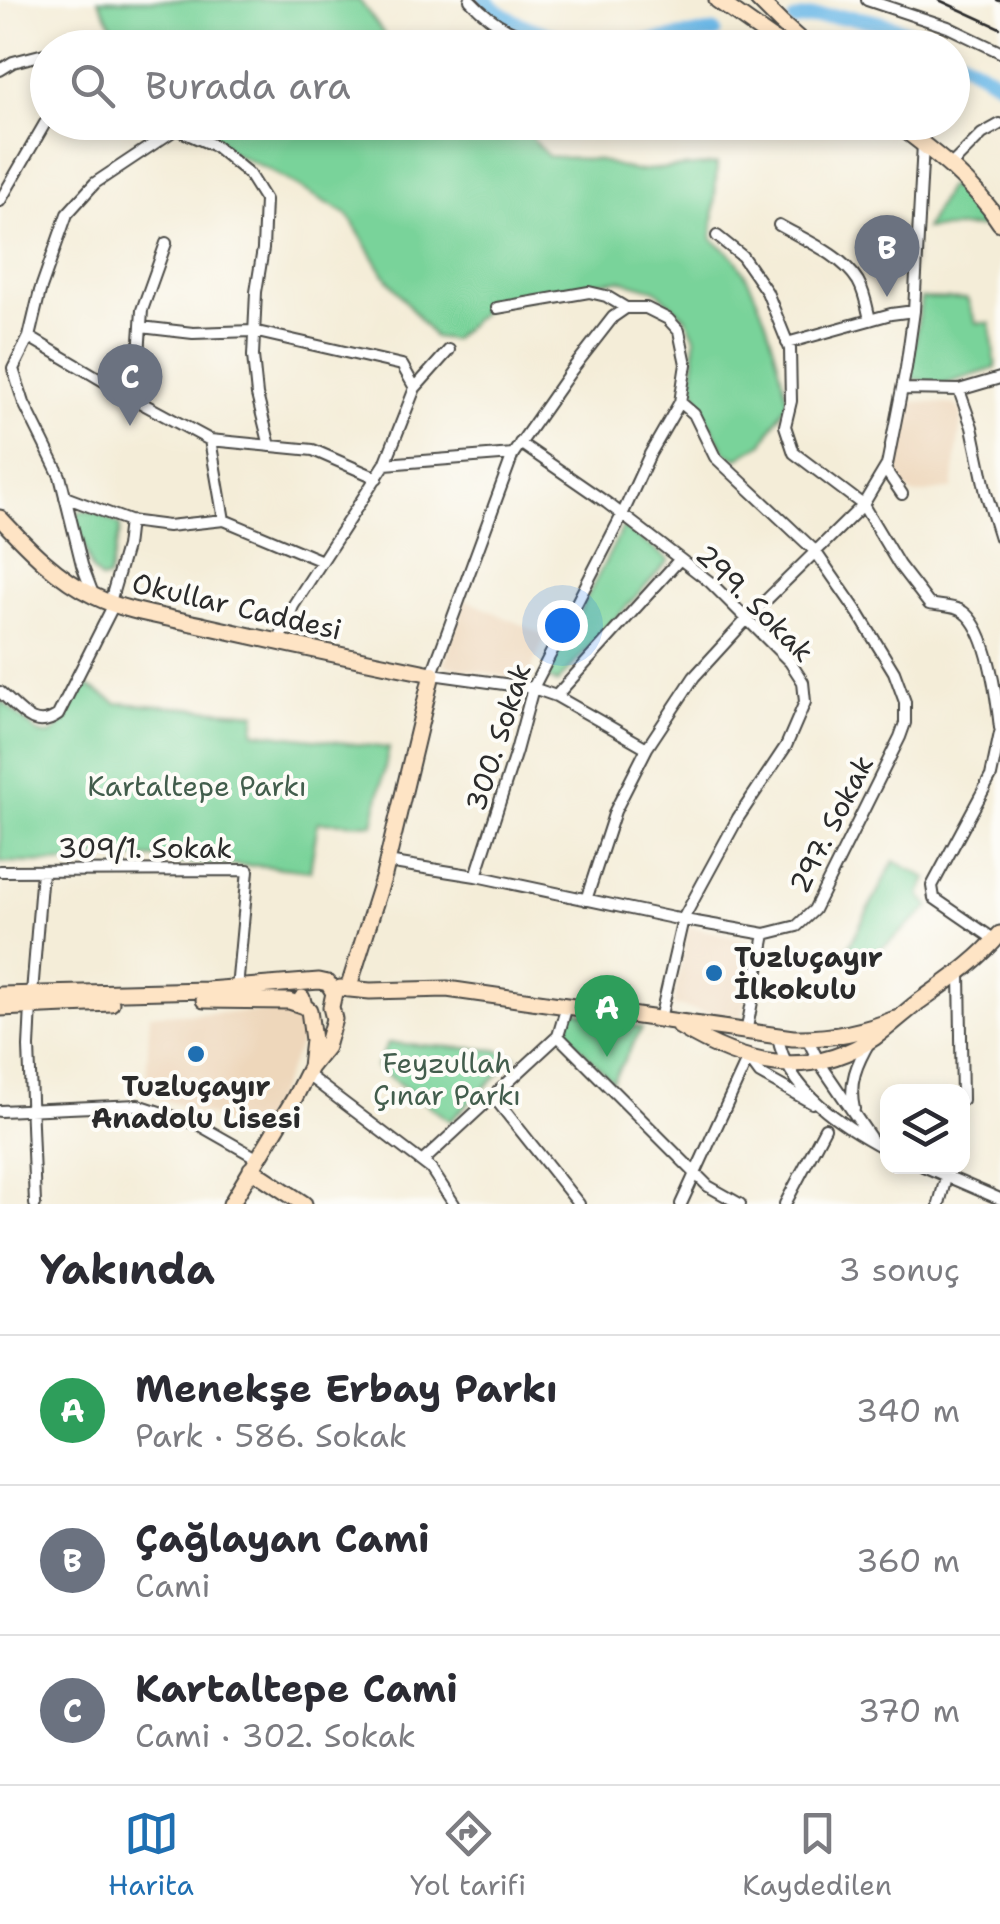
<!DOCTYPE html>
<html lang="tr">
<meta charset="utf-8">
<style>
:root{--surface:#fff;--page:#f7f7f7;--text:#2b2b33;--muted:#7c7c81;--line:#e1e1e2;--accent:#1f6fb2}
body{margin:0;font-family:"Shantell Sans",sans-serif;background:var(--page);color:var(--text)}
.controls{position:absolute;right:30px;bottom:30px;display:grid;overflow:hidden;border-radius:20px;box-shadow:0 5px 15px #0003}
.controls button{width:90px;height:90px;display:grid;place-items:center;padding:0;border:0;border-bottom:2px solid var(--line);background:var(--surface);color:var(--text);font:50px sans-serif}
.you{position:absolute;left:562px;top:625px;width:35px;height:35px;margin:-25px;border:8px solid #fff;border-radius:50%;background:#1a73e8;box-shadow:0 0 0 15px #1a73e833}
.badge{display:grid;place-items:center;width:65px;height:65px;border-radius:50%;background:var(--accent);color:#fff;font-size:32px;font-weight:700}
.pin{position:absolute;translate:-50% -82px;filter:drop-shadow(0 2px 5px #0008)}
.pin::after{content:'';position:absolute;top:52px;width:35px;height:30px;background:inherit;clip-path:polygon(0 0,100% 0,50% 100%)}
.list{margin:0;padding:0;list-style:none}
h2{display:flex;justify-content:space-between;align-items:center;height:130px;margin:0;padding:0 40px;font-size:42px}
h2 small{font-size:32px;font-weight:400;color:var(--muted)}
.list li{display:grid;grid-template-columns:65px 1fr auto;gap:30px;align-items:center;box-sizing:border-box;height:150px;padding:0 40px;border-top:2px solid var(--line)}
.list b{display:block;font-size:38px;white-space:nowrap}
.list p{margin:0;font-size:32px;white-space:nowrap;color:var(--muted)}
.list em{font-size:32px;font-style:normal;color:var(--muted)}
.icon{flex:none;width:55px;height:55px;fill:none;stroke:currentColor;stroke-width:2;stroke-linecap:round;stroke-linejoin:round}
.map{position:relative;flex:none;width:1000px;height:1204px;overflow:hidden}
.search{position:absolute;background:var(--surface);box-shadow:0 5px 15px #0003;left:30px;right:30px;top:30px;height:110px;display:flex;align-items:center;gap:25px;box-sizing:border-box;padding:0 35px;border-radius:55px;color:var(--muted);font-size:38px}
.sheet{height:580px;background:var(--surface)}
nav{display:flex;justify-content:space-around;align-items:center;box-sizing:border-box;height:140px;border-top:2px solid var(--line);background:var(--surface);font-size:28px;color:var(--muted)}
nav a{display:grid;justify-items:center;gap:5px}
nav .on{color:var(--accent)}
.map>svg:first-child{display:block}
.built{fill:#eed7bb}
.green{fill:#79d39a;stroke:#527f62;stroke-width:2.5}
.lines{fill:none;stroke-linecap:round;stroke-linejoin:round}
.river{stroke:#6db9e7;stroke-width:15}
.street-casing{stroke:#494845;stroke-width:14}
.secondary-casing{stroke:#494845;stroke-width:19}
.street{stroke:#fff;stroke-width:10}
.secondary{stroke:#fee4c5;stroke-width:15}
.rail{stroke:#2b2b2b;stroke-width:2.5}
.poi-dot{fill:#1f6fb2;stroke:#fdfcf7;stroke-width:4}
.labels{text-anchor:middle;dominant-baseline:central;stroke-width:8;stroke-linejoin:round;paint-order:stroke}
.street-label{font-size:28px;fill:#2b2b2b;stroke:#fdfcf7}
.park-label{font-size:28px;fill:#425d4c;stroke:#fdfcf7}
.poi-label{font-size:28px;font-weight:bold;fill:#2b2b2b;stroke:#fdfcf7;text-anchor:start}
</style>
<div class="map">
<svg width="1000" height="1204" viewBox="0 0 1000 1204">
<rect width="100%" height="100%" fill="#fdfcf7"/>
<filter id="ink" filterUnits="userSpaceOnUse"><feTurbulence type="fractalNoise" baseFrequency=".01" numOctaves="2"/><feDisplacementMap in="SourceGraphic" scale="20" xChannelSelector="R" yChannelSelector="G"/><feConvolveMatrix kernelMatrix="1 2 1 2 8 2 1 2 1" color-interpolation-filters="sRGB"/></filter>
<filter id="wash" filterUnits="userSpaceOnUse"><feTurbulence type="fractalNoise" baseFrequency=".0048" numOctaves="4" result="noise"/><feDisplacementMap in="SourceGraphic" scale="40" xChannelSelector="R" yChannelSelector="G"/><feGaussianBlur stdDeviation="2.25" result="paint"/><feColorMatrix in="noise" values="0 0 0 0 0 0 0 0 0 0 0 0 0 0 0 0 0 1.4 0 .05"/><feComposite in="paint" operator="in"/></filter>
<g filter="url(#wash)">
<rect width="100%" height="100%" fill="#f4edd8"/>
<path class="built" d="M 907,401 L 956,405 L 962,414 L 952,489 L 914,495 L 901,485 L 893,466 Z
M 465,599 L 546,636 L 526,681 L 444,665 Z
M 688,926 L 754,941 L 742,1021 L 673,1005 Z
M 280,1009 L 293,1012 L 302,1023 L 302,1039 L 276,1098 L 250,1141 L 212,1116 L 145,1094 L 150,1014 L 265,1012 Z"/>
<path class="green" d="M 98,0 L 359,0 L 387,38 L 400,47 L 124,47 Z
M 197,123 L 525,123 L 534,141 L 548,156 L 597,160 L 635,171 L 717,164 L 712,239 C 720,246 731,252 736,260 C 763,298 777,356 788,401 L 763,443 L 738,458 L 726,453 L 701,408 L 694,385 L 695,337 L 686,318 L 656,290 L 620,280 L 599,282 L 507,303 L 493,302 L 452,340 L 434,337 L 383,273 L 348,215 L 266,168 L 232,153 Z
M 948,186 L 956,189 L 982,222 L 982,227 L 925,229 Z
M 921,298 L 967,299 L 976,323 L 990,323 L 996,368 L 942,385 L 910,378 Z
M 83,511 L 96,512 L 120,525 L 120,532 L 108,578 L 101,580 L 92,570 L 76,520 L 79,512 Z
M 623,527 L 669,560 L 557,683 L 546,677 Z
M 81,682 L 117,703 L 256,713 L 254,732 L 389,748 L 373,824 L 318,822 L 310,871 L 263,866 L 175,863 L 173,859 L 166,858 L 76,857 L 75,863 L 0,862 L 0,699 L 38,733 C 47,736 51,736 58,729 Z
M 894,861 L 927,878 L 920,895 L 930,907 L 886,945 L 854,964 L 846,952 Z
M 572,1010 L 642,1028 L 612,1081 L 566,1032 Z
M 388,1043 L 496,1050 L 516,1057 L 450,1121 L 376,1067 Z"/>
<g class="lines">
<path class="river" d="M 485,0 C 511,28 575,46 614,45 C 647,44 681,36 714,32
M 795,20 C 845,10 895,22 940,48
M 952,55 L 1000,83"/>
</g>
</g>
<g filter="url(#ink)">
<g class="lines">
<defs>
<path id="street" d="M 470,0 C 500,32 521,36 562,48
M 867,0 L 948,27 L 1000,52
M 0,70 L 13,62 L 48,53
M 169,122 L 176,129 L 215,146 L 248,173 L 265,200 L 263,249 L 256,292 L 253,356 L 257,395 L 270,446
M 860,122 L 879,129 L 898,125
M 950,166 L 982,134 L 1000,124
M 0,201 L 48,118
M 779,225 C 805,240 842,255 858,281 C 865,293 867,307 870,320
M 717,236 L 742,256 L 767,292 L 790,349 L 791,401 L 785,426 L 794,453 L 863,505 L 899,565 L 929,604 C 938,606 951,606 960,610 C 988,624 997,700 1000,728
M 497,308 L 589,292 L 606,296 L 626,308
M 141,327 L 193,333 L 253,331 L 402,365 L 415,388
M 29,337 L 134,399 L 210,440 L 313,450 L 377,478
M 787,343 L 891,314 L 914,311
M 902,389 L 959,390 L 1000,378
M 959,390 L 972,427 L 986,493 L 1000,538
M 141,403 L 139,356 L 142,310 L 166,243
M 210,440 L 224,520
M 520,443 L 607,503 L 710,582 L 790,662 L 803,682 L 805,702 L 786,746 L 738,818 L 683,919 L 660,1019
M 385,464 L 513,454
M 885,469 L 902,494
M 65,497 L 129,521 L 168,526 L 224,520 L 322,561
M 93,594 L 82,565 L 60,476 L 24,403 L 13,369 L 29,337 L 40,291 L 67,214 L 95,183 L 176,129
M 110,602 L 126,547 L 129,521
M 278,643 L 293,606 L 385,464 L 415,388 L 449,350
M 0,692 C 19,708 33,733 58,715 L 114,604
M 556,696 L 680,559
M 387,862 L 476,876 L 673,918 L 765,934 L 797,926 L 814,910 L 900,737 L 905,723 L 905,702 L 894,672 L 858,613 L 815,551 L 715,457 L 694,414 L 680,402
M 0,871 L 248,870 L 237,989
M 476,876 L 516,751 L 533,688 L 622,515 L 650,454 L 680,402 L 686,364 L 679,331 L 668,319 L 646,308 L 626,308 L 613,317 L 571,371 L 513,454 L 432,674 L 533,688 L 556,696 L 647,748
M 586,900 L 615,811 L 647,748 L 694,677 L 747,619 L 863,505 L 887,465 L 906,368 L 914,311 L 923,144
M 995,940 L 934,898 L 932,886 L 991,776 L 1000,733
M 960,973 L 962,1100
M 32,993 L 42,871
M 31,1006 L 29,1047 L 35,1204
M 567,1006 L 558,1036 L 708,1186 L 740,1204
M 746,1033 L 765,934
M 778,1037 C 787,1091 843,1126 888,1150
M 807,1038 L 819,1062 L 870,1137
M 749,1059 L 760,1074 L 812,1103
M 306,1074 L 431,1169 L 454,1204
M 493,1096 L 579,1204
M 854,1109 C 848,1083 857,1063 870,1041
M 0,1111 L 138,1105 L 199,1125 L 257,1158
M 422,1162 L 558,1036
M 923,1166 L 1000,1199
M 681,1204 L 748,1058
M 785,1204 L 825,1128
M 939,1204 L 949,1166"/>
<path id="secondary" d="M 717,0 L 785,48
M 758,0 L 781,23 L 809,48
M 894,122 C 934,152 973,181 1000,223
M 0,518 C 28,548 57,578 94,596 C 128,613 169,617 206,626 C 281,643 356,659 432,674 L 384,875 L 348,989
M 340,988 L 370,991 L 447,989 L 793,1038 C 830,1039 861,1033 895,1019
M 0,995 L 207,990 L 319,981 L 328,983 L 334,993 L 331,1007 L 334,1019 L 326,1047 L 310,1067 L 294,1099 L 231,1204
M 302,998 L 304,1006 L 309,1010 L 313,1040 L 310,1067
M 204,1000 L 289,1001 L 304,1006
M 0,1008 L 111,1003
M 679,1026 C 743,1065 808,1082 875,1037 C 889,1027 903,1014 917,1003 C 946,982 977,962 1000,934
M 251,1169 L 304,1204"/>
</defs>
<use href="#street" class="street-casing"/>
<use href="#secondary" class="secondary-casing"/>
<use href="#street" class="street"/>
<use href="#secondary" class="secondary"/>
<path class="rail" d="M 939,0 L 1000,28
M 997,0 L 1000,1"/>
</g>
</g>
<g class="poi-dot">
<circle cx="714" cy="973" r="10"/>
<circle cx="196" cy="1054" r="10"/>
</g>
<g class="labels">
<g class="street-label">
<text transform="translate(755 603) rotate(45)">299. Sokak</text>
<text transform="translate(237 606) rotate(13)">Okullar Caddesi</text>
<text transform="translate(498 737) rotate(-72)">300. Sokak</text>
<text transform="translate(831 824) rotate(-63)">297. Sokak</text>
<text x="145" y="848">309/1. Sokak</text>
</g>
<g class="park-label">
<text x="197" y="786">Kartaltepe Parkı</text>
<text x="447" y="1063">Feyzullah<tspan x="447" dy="32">Çınar Parkı</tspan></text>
</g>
<g class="poi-label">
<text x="734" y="957">Tuzluçayır<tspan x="734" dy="32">İlkokulu</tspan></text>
<text x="196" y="1086" text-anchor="middle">Tuzluçayır<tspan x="196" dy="32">Anadolu Lisesi</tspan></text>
</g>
</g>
</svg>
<div class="controls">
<button><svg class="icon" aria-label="layers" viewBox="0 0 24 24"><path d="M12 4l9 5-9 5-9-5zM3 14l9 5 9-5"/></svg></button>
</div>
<div class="you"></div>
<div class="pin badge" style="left:607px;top:1057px;background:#2e9e5b">A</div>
<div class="pin badge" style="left:887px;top:297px;background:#6b7280">B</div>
<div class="pin badge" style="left:130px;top:426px;background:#6b7280">C</div>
<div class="search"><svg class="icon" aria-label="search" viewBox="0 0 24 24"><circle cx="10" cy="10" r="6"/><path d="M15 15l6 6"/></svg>Burada ara</div>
</div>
<section class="sheet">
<h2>Yakında<small>3 sonuç</small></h2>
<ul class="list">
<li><span class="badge" style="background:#2e9e5b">A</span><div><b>Menekşe Erbay Parkı</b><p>Park · 586. Sokak</p></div><em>340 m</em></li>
<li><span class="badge" style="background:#6b7280">B</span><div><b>Çağlayan Cami</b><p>Cami</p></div><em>360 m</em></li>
<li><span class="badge" style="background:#6b7280">C</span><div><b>Kartaltepe Cami</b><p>Cami · 302. Sokak</p></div><em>370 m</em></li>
</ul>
</section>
<nav>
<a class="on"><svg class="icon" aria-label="map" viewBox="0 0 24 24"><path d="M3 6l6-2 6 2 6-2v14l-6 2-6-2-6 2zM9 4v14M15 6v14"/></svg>Harita</a>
<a><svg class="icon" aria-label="directions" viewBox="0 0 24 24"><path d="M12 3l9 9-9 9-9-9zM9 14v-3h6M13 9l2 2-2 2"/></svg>Yol tarifi</a>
<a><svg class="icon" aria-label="saved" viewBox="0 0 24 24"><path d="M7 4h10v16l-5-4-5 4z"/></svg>Kaydedilen</a>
</nav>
